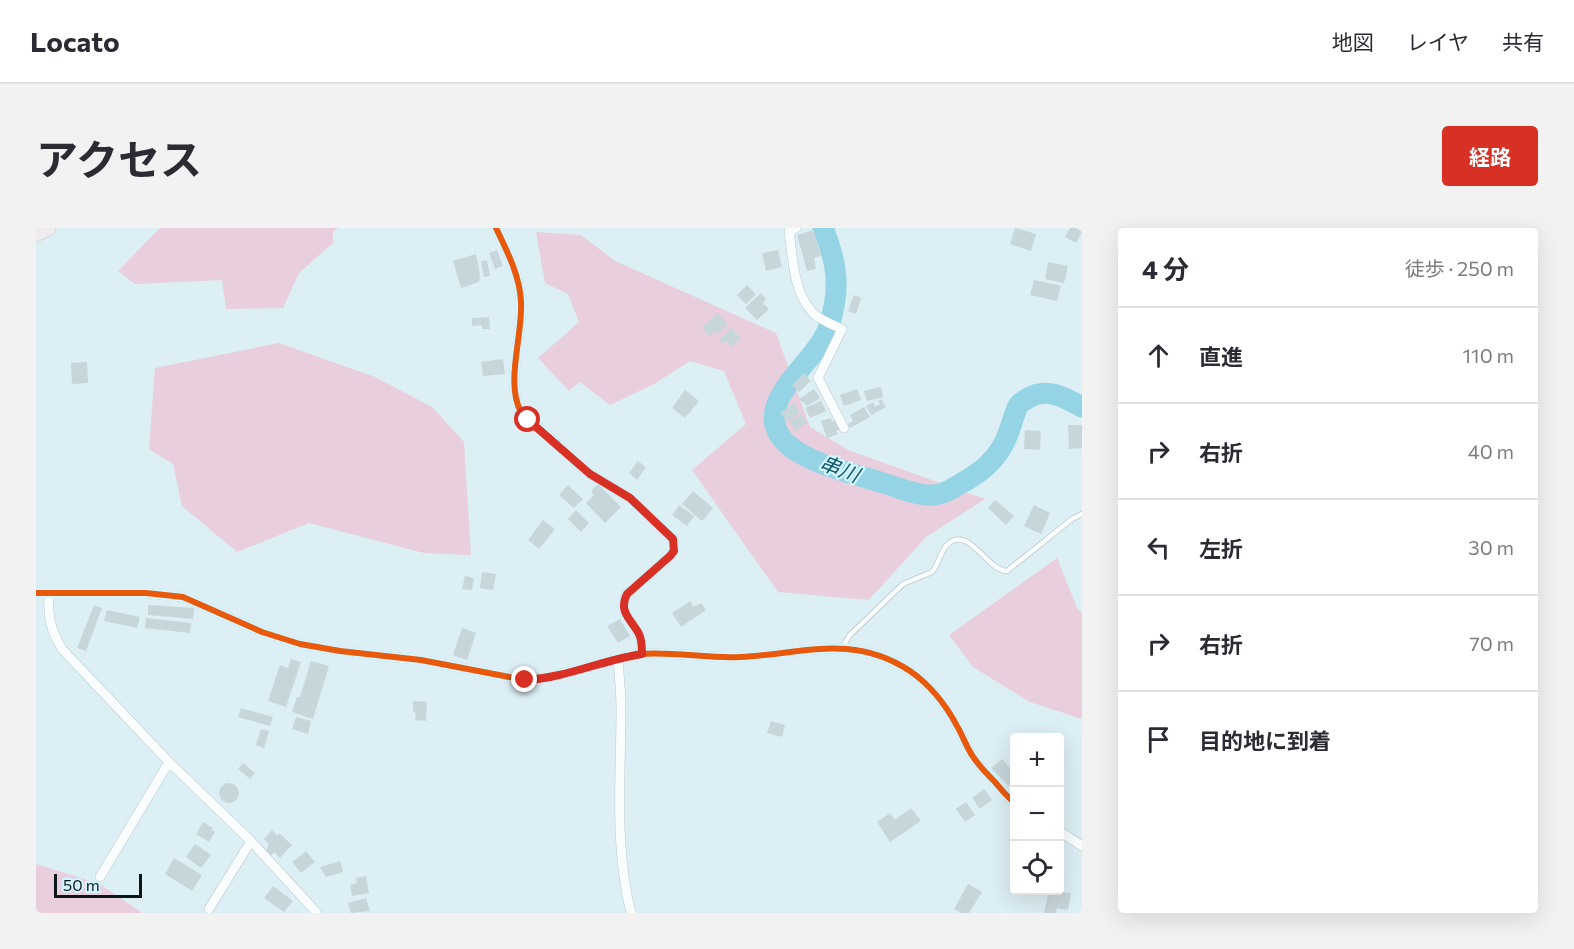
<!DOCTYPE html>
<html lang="ja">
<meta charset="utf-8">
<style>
:root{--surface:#fff;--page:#f2f2f3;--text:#2b2b33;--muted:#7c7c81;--line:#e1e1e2;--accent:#d93025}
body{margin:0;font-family:Commissioner,"Noto Sans JP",sans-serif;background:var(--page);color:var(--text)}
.controls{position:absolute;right:18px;bottom:18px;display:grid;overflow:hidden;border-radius:6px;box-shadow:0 6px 24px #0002}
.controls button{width:54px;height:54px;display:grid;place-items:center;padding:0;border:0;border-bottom:2px solid var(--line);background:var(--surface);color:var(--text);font:30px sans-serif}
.scale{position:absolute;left:18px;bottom:15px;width:88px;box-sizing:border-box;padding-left:6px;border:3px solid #0a171a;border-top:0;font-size:16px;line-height:21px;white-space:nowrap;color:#0a171a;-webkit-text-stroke:4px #d2f5ff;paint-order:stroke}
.stop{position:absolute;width:18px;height:18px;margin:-14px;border:4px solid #d93025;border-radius:50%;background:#fff}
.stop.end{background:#d93025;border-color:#fff;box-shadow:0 2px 6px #0008}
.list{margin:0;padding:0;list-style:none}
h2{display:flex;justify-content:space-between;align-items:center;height:78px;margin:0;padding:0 24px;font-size:26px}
h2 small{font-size:20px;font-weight:400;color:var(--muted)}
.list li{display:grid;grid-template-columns:39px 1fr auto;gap:18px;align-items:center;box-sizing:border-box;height:96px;padding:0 24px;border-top:2px solid var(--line)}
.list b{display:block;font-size:22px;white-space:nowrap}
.list em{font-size:20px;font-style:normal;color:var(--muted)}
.icon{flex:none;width:33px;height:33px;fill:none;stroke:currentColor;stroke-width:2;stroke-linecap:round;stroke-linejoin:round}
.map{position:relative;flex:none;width:1046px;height:685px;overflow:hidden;border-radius:6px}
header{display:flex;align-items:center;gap:36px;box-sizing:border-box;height:84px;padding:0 30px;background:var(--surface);border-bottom:2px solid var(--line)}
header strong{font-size:28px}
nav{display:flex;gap:33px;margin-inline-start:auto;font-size:21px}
.intro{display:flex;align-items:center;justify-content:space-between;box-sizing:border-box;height:144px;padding:0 36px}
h1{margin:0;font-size:42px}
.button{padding:15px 27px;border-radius:6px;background:var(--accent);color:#fff;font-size:21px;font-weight:700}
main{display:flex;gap:36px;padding:0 36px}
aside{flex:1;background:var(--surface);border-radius:6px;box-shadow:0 6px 24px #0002}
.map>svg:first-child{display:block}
.green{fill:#e9cedd}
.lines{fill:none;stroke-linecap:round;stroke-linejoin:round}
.river{stroke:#95d4e5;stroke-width:21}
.building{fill:#c7d6db}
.lane-casing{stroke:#bbc9cd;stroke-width:6}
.street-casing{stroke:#bbc9cd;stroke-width:10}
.primary-casing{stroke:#c1cbcd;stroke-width:16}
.lane{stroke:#fafdfd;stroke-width:4.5}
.street{stroke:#fafdfd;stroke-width:9}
.primary{stroke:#f0ebef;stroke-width:15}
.cycleway-casing{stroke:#d2f5ff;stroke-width:10}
.cycleway{stroke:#e8590c;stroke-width:6}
.route{stroke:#d93025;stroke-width:8}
.labels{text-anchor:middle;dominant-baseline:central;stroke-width:4.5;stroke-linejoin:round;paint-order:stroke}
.water-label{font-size:20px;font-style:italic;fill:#125868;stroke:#d2f5ff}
</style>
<header>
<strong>Locato</strong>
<nav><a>地図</a><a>レイヤ</a><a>共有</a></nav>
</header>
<div class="intro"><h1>アクセス</h1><a class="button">経路</a></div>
<main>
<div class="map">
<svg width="1046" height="685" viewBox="0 0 1046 685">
<rect width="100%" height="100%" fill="#dceff4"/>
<path class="green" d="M 124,0 L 302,0 L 297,4 L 297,15 L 263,45 L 247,80 L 190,81 L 186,52 L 99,56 L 82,43 Z
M 500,4 L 545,7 L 579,33 L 740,105 L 774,199 L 812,222 L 949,271 L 890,309 L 833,372 L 742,364 L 656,242 L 710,196 L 688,143 L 654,133 L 618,156 L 574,177 L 544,154 L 533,163 L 502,130 L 543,94 L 532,66 L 509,55 Z
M 243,115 L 339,149 L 396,179 L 428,214 L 435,327 L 388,325 L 273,295 L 201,324 L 146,278 L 137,236 L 113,221 L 119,140 Z
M 1021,330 L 1041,380 L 1046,385 L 1046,491 L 994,474 L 937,439 L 913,407 Z
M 0,636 L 64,656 L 106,685 L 0,685 Z"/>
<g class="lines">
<path class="river" d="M 787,0 C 802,37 805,62 792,101 C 779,137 710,177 751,216 C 773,236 819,246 847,255 C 861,259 876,266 891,267 C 904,268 913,263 924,256 C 941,247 958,234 967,217 C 974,205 976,191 982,178 C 984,174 988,173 992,170 C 1011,159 1028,169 1046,179"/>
</g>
<path class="building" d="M 979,0 L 1000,6 L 995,23 L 974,16 Z
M 1034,0 L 1040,0 L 1046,4 L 1040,15 L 1029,9 Z
M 778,2 L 785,28 L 778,30 L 780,41 L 771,43 L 761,7 Z
M 461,22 L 467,38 L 459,41 L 453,25 Z
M 742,22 L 746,39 L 730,43 L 726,25 Z
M 440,26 L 444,47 L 443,54 L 425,60 L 417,33 Z
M 451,32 L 454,48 L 448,49 L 445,33 Z
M 1012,34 L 1032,38 L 1028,55 L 1009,51 Z
M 998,52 L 1025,58 L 1021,73 L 994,67 Z
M 711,57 L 720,66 L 710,76 L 701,67 Z
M 725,65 L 730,71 L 727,75 L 733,81 L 721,92 L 709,80 Z
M 818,67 L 825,70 L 820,86 L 812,83 Z
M 681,85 L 692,96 L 682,106 L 679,103 L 674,108 L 666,100 Z
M 453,89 L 454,101 L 446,101 L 446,97 L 436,98 L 436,90 Z
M 695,100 L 705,110 L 696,119 L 690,113 L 685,116 L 684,111 Z
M 467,131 L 469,146 L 447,148 L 445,134 Z
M 51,134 L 52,155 L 36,156 L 35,135 Z
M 768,145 L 775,153 L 763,164 L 756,157 Z
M 845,159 L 847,169 L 831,173 L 828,163 Z
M 778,161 L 784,170 L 771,178 L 763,171 Z
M 821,161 L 825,172 L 808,178 L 804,167 Z
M 649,162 L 663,173 L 649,190 L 636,180 Z
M 845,171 L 850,179 L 835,187 L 830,178 L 837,174 L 839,179 L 844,176 L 842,173 Z
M 785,173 L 790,183 L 774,190 L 769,180 Z
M 758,175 L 764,184 L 751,194 L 744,185 Z
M 828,179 L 834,189 L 814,200 L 812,196 L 817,193 L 814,187 Z
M 766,186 L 771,195 L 759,203 L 754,193 Z
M 795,190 L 796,194 L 800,192 L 803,202 L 800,203 L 802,206 L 791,210 L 785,193 Z
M 1032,197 L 1046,197 L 1046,220 L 1033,221 Z
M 989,202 L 1005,203 L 1004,222 L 988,221 Z
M 602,233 L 610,239 L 601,252 L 593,245 Z
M 562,256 L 585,279 L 569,295 L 550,275 L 558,267 L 555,263 Z
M 532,257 L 547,271 L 538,280 L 523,267 Z
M 657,263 L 677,280 L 666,293 L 646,276 Z
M 959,272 L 978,288 L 970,297 L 952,280 Z
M 643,277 L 658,288 L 651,298 L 636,287 Z
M 998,277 L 1014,285 L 1005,306 L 988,298 Z
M 540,282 L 553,295 L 545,304 L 532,291 Z
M 507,292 L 519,301 L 503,321 L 492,312 Z
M 446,344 L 460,346 L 457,362 L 444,360 Z
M 429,348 L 438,350 L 436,362 L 426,361 Z
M 654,373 L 657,379 L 665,375 L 670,382 L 645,399 L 636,385 Z
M 58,377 L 66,380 L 50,423 L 41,420 Z
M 112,377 L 158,380 L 157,391 L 112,387 Z
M 71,382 L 104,389 L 101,400 L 68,393 Z
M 110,390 L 155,395 L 154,405 L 109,400 Z
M 584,391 L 594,408 L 582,415 L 571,398 Z
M 426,400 L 440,405 L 431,432 L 417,427 Z
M 255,431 L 265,434 L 250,479 L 232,473 L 244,437 L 252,440 Z
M 275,433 L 293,438 L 277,491 L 256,484 L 261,469 L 264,469 Z
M 377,473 L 391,474 L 390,493 L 379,492 L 380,485 L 377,484 Z
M 205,480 L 237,489 L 234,498 L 202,489 Z
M 260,489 L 275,493 L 272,506 L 256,501 Z
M 735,493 L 749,497 L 746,509 L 731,505 Z
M 225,501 L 233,503 L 228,520 L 220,517 Z
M 966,531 L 978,545 L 978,551 L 972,558 L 955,540 Z
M 207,535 L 219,545 L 214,551 L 202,541 Z
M183 565a10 10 0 1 1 20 0a10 10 0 1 1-20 0Z
M 948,561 L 956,572 L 944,581 L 936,570 Z
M 930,574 L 939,587 L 929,594 L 920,581 Z
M 875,580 L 885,593 L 854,614 L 841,594 L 854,585 L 859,592 Z
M 167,594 L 177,600 L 176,602 L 179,604 L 173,614 L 160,606 Z
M 236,602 L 242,608 L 243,605 L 256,617 L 244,630 L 238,624 L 234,628 L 230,623 L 233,616 L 228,611 Z
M 159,616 L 175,627 L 165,640 L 150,629 Z
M 270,623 L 279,634 L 265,645 L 256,634 Z
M 138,630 L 166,647 L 156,663 L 129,646 Z
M 304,633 L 307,644 L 290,649 L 284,639 Z
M 330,648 L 333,665 L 316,668 L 314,657 L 321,655 L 320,650 Z
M 932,656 L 946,664 L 933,685 L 925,685 L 918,681 Z
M 237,658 L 257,673 L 248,684 L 228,670 Z
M 1013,662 L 1035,665 L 1032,682 L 1021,680 L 1020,685 L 1008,685 Z
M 330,670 L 334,683 L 315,685 L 312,675 Z"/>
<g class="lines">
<defs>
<path id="lane" d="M 807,419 L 813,408 L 867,356 L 896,344 C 903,336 904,323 912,316 C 933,297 951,343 971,343 L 1036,291 L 1046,286"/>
<path id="street" d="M 460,0 C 471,23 484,48 485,74 C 487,107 469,155 485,184 L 554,246 L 594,270 L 637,311 L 638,317 L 635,328 L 591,366 C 582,384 594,391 603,406 C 606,412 606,419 606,426
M 760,0 L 753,3 C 757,30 757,64 777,85 C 784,92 797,97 806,101 L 782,150 L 808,200
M 0,365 L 110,365 L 147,369 L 226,404 L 264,416 L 304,423 L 385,432 L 489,452 C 528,450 565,431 604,426 C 637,423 672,431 705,429 C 766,426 816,405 874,443 C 893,456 910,477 921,498 C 927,508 931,521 938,530 C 944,539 952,547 959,554 C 965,561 971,569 978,574
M 13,365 C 12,389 14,401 26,421 L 133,534 L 215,613 L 281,685
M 582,430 C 583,447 585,464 585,481 C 585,549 578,618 595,685
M 1023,603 L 1046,618
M 64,649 L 133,534
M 173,681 L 215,613"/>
<path id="primary" d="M 0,6 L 12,0"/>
</defs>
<use href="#lane" class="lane-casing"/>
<use href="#street" class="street-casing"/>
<use href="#primary" class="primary-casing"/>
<use href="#lane" class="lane"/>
<use href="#street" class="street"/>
<use href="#primary" class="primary"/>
<defs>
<path id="cycleway" d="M 460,0 C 471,23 484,48 485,74 C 487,107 469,155 485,184 L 554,246 L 594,270 L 637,311 L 638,317 L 635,328 L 591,366 C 582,384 594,391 603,406 C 606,412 606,419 606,426
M 0,365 L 110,365 L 147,369 L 226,404 L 264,416 L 304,423 L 385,432 L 489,452 C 528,450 565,431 604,426 C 637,423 672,431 705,429 C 766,426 816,405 874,443 C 893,456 910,477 921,498 C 927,508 931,521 938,530 C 944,539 952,547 959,554 C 965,561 971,569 978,574"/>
</defs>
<use href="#cycleway" class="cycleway-casing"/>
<use href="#cycleway" class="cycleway"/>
</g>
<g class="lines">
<path class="route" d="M 489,452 C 529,450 567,432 606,426 C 606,419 606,412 603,406 C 595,391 582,384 591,366 L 634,328 L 638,323 L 637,311 L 594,270 L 554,246 L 492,192"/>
</g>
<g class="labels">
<g class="water-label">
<text transform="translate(804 240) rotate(21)">串川</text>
</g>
</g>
</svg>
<div class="controls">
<button>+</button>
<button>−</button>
<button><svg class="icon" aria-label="locate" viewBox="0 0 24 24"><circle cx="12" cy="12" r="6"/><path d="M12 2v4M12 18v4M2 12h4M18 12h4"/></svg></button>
</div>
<div class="scale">50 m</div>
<div class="stop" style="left:492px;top:192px"></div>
<div class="stop end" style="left:489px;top:452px"></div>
</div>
<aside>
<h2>4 分<small>徒歩 · 250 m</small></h2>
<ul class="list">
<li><svg class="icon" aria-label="ahead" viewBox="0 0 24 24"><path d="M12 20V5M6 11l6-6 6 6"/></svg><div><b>直進</b></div><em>110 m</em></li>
<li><svg class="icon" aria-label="right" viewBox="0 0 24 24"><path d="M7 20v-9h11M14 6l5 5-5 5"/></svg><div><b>右折</b></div><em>40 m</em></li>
<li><svg class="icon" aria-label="left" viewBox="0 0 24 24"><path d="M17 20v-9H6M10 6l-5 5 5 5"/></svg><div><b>左折</b></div><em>30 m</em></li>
<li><svg class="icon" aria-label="right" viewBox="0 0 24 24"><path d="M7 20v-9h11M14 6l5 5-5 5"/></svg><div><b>右折</b></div><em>70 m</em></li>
<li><svg class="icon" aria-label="arrive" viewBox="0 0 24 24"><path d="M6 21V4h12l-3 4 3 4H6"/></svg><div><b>目的地に到着</b></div></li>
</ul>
</aside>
</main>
